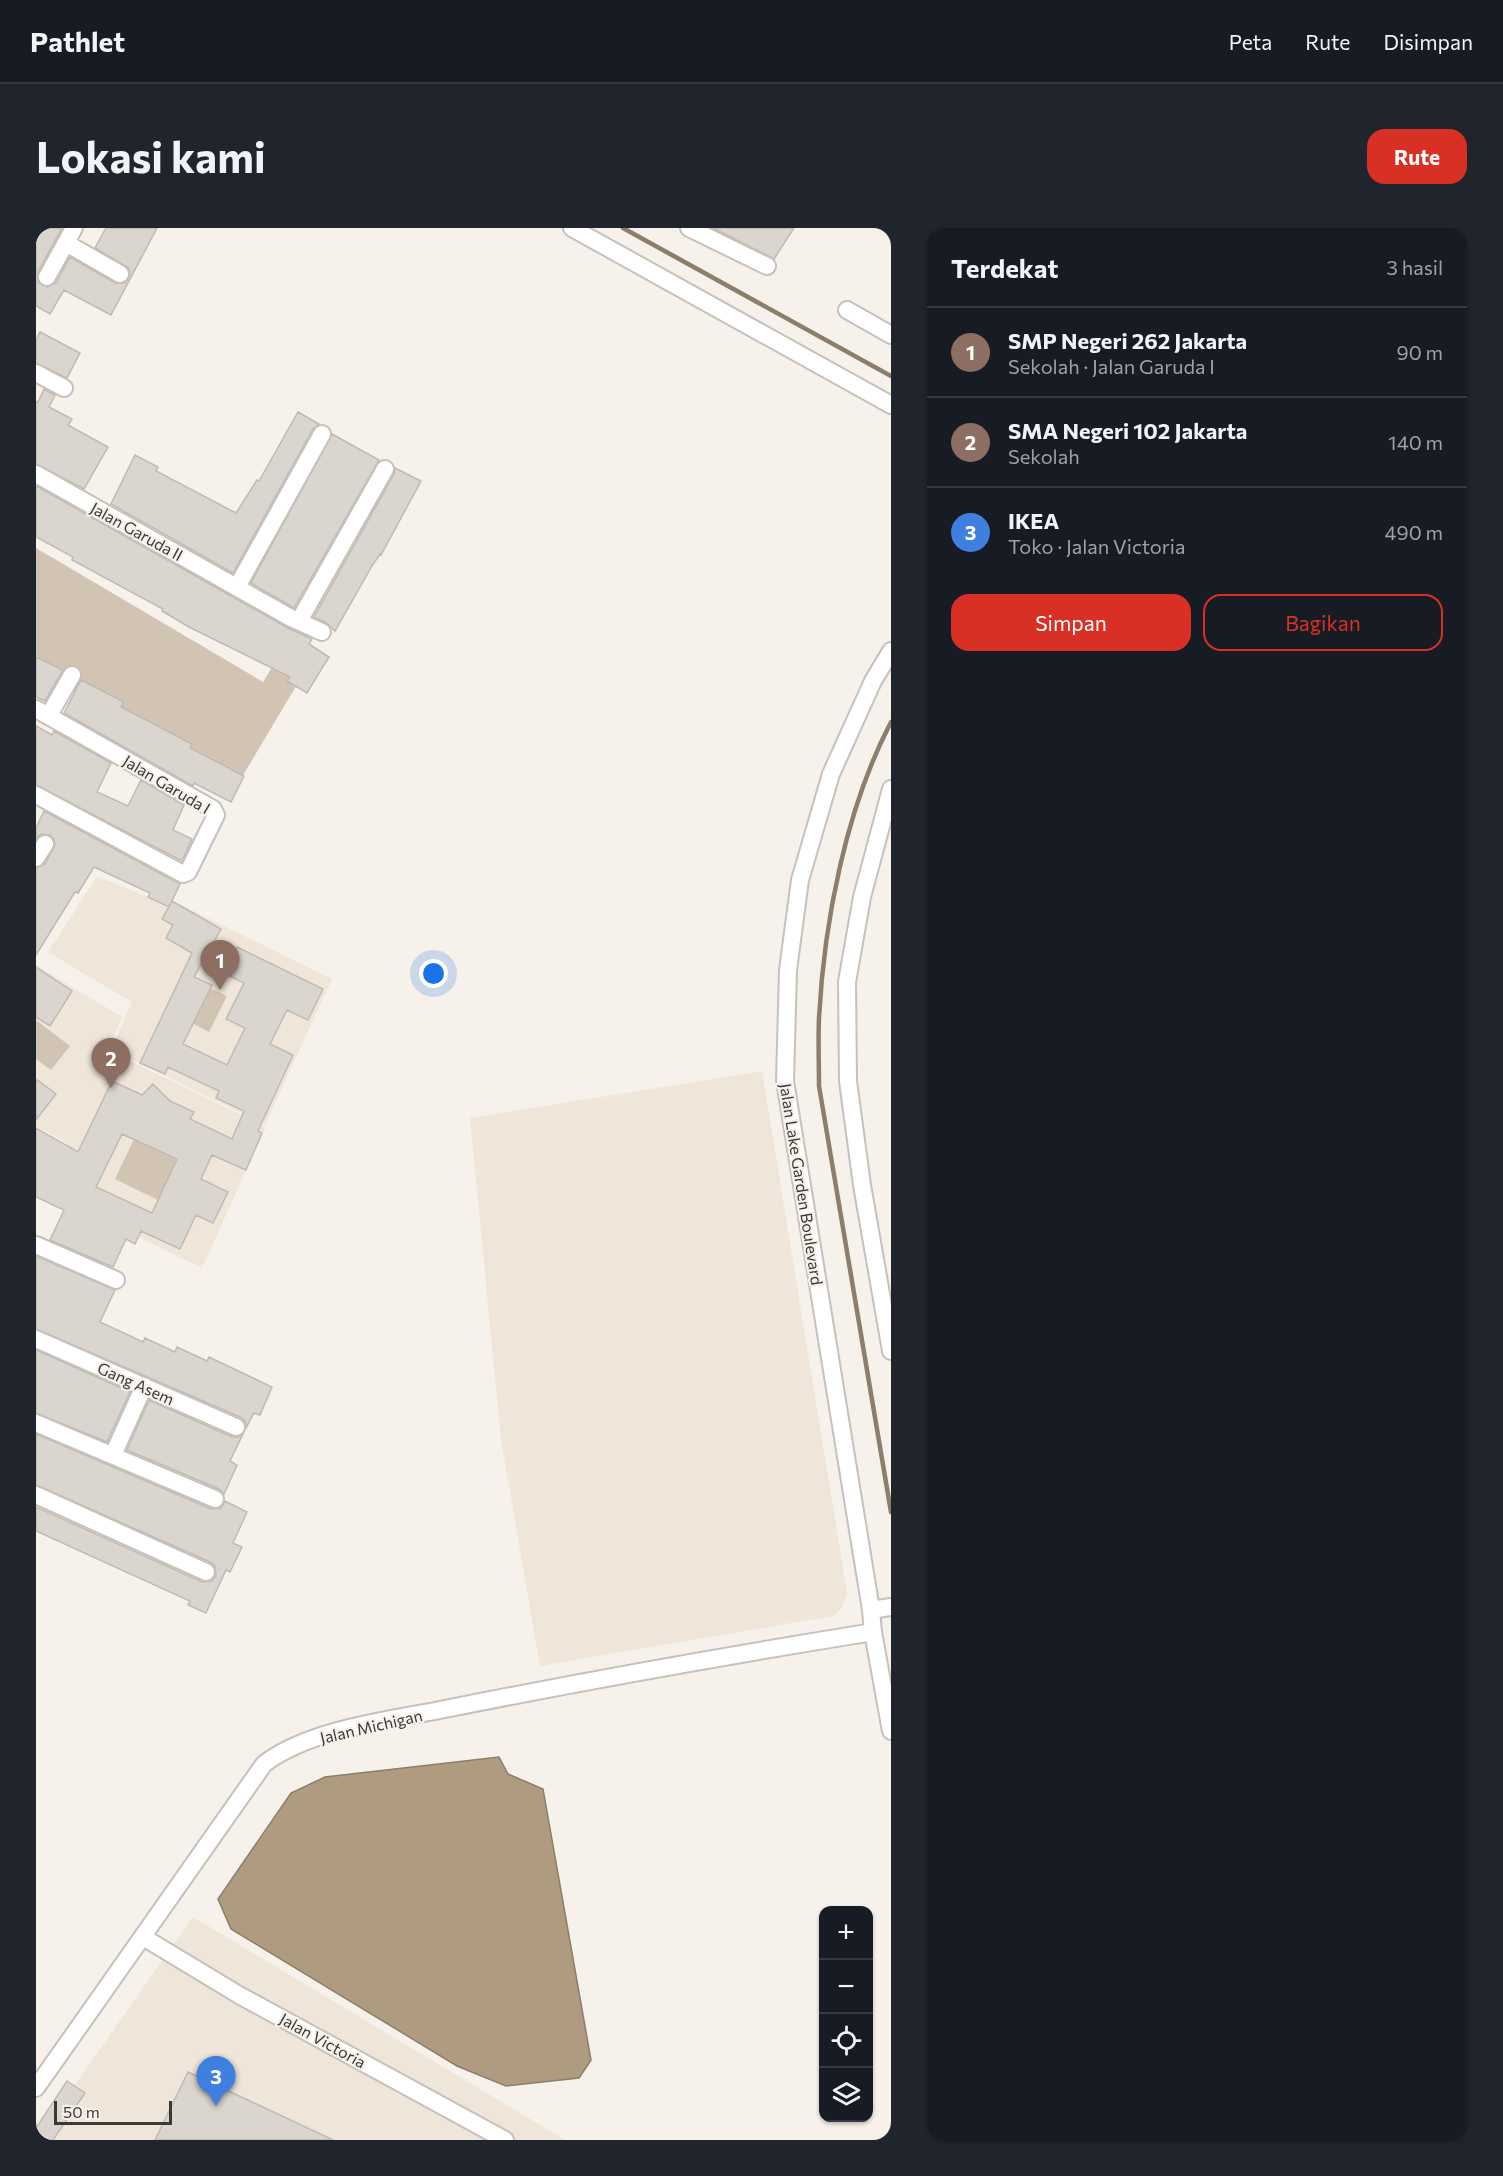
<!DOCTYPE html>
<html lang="id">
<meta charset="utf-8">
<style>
:root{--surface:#171b24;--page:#20242c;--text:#f1f3f6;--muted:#9ea1a6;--line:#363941;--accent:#d93025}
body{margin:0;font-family:Commissioner,sans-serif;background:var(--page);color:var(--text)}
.controls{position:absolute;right:18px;bottom:18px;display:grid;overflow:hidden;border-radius:12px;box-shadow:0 2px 4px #0004}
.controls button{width:54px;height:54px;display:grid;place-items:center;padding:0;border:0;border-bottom:2px solid var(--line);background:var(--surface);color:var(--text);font:30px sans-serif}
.scale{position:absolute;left:18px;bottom:15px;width:118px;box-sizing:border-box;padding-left:6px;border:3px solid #3b3936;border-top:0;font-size:16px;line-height:21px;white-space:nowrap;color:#3b3936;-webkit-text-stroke:4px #f6f1ea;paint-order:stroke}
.you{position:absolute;left:398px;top:746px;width:21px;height:21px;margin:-15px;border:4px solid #fff;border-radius:50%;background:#1a73e8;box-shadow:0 0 0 9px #1a73e833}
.badge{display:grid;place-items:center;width:39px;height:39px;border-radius:50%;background:var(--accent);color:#fff;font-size:20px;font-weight:700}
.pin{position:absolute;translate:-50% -50px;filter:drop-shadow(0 2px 3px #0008)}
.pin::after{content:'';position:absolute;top:32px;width:21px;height:18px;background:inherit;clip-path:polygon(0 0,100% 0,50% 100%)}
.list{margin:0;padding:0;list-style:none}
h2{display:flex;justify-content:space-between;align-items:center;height:78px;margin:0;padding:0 24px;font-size:26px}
h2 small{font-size:20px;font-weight:400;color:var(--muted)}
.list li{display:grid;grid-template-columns:39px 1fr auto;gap:18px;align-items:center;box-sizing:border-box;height:90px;padding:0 24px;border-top:2px solid var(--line)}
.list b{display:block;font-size:22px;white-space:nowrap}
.list p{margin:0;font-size:20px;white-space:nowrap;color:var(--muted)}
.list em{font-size:20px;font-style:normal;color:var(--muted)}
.actions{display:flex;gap:12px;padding:18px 24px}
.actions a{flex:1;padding:14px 0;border:2px solid var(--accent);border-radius:18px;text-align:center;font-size:21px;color:var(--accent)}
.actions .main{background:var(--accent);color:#fff}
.icon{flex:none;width:33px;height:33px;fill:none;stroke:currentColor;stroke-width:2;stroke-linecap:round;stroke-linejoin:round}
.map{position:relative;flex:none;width:855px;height:1912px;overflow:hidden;border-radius:18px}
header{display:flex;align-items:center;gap:36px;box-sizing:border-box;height:84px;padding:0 30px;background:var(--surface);border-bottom:2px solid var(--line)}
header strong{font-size:28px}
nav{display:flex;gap:33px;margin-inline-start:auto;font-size:21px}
.intro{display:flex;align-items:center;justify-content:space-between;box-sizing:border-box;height:144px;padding:0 36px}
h1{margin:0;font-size:42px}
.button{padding:15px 27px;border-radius:18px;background:var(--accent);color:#fff;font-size:21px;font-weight:700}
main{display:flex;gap:36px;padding:0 36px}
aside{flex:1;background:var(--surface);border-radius:18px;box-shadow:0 2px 4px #0004}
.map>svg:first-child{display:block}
.built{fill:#efe5d9}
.green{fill:#d1c4b2}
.water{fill:#af9b80;stroke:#8c7e6a;stroke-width:1.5}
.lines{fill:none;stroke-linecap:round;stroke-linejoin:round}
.stream{stroke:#8c7e6a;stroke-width:4.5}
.building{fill:#dbd5cf;stroke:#bfbab3;stroke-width:1.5;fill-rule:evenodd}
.minor-casing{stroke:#c6c1ba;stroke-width:20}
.minor{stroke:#fff;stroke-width:16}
.labels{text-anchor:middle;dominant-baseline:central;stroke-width:4.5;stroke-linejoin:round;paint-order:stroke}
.street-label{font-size:16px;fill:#3b3936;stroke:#f6f1ea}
</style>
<header>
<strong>Pathlet</strong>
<nav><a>Peta</a><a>Rute</a><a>Disimpan</a></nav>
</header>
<div class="intro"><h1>Lokasi kami</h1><a class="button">Rute</a></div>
<main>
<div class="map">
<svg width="855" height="1912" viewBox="0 0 855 1912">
<rect width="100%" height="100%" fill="#f6f1ea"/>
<path class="built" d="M 61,649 L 144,681 L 147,678 L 296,751 L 229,897 L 75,821 L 96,774 L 12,724 Z
M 0,737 L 86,789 L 72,822 L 230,899 L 166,1040 L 10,964 L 31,915 L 0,898 Z
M 726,843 L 811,1365 L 806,1380 L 797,1388 L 504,1438 L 465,1211 L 434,890 Z
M 157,1689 L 529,1912 L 0,1912 Z"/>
<path class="green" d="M 0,320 L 227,454 L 255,408 L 281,423 L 200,559 L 0,440 Z
M 171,759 L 191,768 L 173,804 L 154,794 Z
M 0,792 L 34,818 L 15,842 L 0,831 Z
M 100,907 L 147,929 L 126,974 L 79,951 Z"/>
<path class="water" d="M 463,1529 L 472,1546 L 507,1561 L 555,1832 L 543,1850 L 470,1858 L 421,1838 L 195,1701 L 182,1671 L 255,1565 L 289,1549 Z"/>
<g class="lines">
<path class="stream" d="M 587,0 L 855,148
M 855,494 C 810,580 788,694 783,790 C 782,812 783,835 783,858 L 855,1284"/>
</g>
<path class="building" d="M 0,0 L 26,0 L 2,44 L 2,54 L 11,59 L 20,55 L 34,29 L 79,55 L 89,55 L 94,47 L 93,40 L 59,20 L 70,0 L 121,0 L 75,87 L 28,62 L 14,86 L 0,78 Z
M 677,0 L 758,0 L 738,31 Z
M 4,104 L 44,125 L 31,150 L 0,135 L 0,112 Z
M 8,161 L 19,167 L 13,179 L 36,191 L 32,197 L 72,219 L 48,261 L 0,236 L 0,173 L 2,174 Z
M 262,184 L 283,196 L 277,201 L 197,345 L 75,276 L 99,227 L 122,239 L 120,243 L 200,285 L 221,252 L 223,253 Z
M 296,206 L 343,232 L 258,380 L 215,355 Z
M 359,240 L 385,253 L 345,327 L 344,326 L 336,338 L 299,403 L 291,395 L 278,389 L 358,246 Z
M 0,258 L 250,399 L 276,411 L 273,416 L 293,429 L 271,465 L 251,453 L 254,449 L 153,399 L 126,383 L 127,381 L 36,332 L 37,329 L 0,309 Z
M 0,429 L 27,442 L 9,473 L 0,469 Z
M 45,452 L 88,474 L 85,479 L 156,516 L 154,520 L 208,548 L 195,574 L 158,555 L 157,558 L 28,485 Z
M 0,498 L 16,507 L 18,503 L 75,535 L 61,564 L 92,578 L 105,552 L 148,577 L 137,602 L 156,611 L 146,633 L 0,557 Z
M 8,583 L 144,656 L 133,679 L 112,669 L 114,665 L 58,639 L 42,665 L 39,664 L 0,727 L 0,640 L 9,636 L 19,617 L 18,611 L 14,607 L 5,606 L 0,611 L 0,600 Z
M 136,673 L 185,701 L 158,749 L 176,757 L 147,816 L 191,837 L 209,800 L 190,791 L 208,755 L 188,745 L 201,719 L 287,761 L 272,792 L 251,782 L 234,816 L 257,827 L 222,903 L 226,905 L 210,942 L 176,927 L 165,951 L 192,964 L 177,995 L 160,987 L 144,1021 L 105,1003 L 99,1016 L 90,1011 L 77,1039 L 14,1012 L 28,982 L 0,969 L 0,900 L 42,924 L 76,853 L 106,867 L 117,856 L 134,873 L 158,884 L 154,891 L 196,911 L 208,883 L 180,870 L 183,863 L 132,839 L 129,846 L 104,835 L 156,725 L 130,710 L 137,697 L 126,691 ZM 86,906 L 141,931 L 116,985 L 60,959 Z
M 0,739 L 36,763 L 14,798 L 0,789 Z
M 0,851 L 20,866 L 0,892 Z
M 0,1028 L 79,1062 L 64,1094 L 107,1114 L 109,1110 L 139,1124 L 141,1119 L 171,1133 L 173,1129 L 236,1159 L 224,1187 L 218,1185 L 210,1200 L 209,1193 L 204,1189 L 0,1101 Z
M 0,1122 L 94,1164 L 71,1214 L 0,1185 Z
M 113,1172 L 196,1209 L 202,1209 L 207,1206 L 194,1233 L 201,1237 L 188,1266 L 183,1261 L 91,1222 Z
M 0,1206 L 175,1281 L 185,1280 L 189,1273 L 211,1284 L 197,1315 L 206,1319 L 194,1344 L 190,1342 L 170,1385 L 152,1377 L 154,1373 L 0,1303 L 0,1279 L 166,1354 L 176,1353 L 180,1348 L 179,1338 L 174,1334 L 0,1257 Z
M 152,1844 L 297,1912 L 119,1912 Z
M 31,1853 L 49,1865 L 17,1912 L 0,1912 L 0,1900 Z"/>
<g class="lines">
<defs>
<path id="minor" d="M 536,0 L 855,177
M 653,0 L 731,38
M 30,15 L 84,46
M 11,49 L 38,0
M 811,82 L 855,107
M 0,145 L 28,160
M 0,246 L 255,390 L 286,404
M 201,359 L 286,206
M 263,393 L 349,241
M 855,423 L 837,453 L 795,546 L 764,652 L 752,742 L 749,853 L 835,1382 L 837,1404 L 855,1503
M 0,481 L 177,581 L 180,587 L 152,644 L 147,646 L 0,567
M 13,487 L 36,447
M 855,561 L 826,669 L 811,754 L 812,853 L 826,957 L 855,1123
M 0,630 L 9,616
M 0,1017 L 80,1052
M 0,1111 L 200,1199
M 0,1195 L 179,1271
M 77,1227 L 108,1158
M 0,1267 L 170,1344
M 835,1382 L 855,1379
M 107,1709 L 203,1767 L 469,1912
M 0,1860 L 228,1536 C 275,1500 357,1492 414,1480 C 554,1452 695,1427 837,1404"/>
</defs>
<use href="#minor" class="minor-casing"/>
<use href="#minor" class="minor"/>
</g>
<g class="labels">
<g class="street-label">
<text transform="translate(101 303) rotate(29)">Jalan Garuda II</text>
<text transform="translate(131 556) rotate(31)">Jalan Garuda I</text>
<text transform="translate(766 956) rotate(81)">Jalan Lake Garden Boulevard</text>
<text transform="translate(100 1155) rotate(24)">Gang Asem</text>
<text transform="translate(335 1498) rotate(-13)">Jalan Michigan</text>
<text transform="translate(287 1812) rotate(29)">Jalan Victoria</text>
</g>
</g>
</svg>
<div class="controls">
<button>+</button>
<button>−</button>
<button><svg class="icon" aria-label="locate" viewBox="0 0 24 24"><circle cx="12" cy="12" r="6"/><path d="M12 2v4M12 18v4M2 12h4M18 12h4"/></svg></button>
<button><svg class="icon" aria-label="layers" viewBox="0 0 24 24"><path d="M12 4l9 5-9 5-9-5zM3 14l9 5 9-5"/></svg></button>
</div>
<div class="scale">50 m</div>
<div class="you"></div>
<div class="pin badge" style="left:184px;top:762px;background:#8d6e63">1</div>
<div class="pin badge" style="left:75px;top:860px;background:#8d6e63">2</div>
<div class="pin badge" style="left:180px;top:1878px;background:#3f7fe0">3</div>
</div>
<aside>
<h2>Terdekat<small>3 hasil</small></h2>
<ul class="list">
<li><span class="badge" style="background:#8d6e63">1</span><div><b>SMP Negeri 262 Jakarta</b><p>Sekolah · Jalan Garuda I</p></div><em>90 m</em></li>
<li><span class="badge" style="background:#8d6e63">2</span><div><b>SMA Negeri 102 Jakarta</b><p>Sekolah</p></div><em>140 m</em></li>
<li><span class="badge" style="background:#3f7fe0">3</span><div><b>IKEA</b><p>Toko · Jalan Victoria</p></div><em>490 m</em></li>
</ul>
<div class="actions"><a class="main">Simpan</a><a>Bagikan</a></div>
</aside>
</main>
